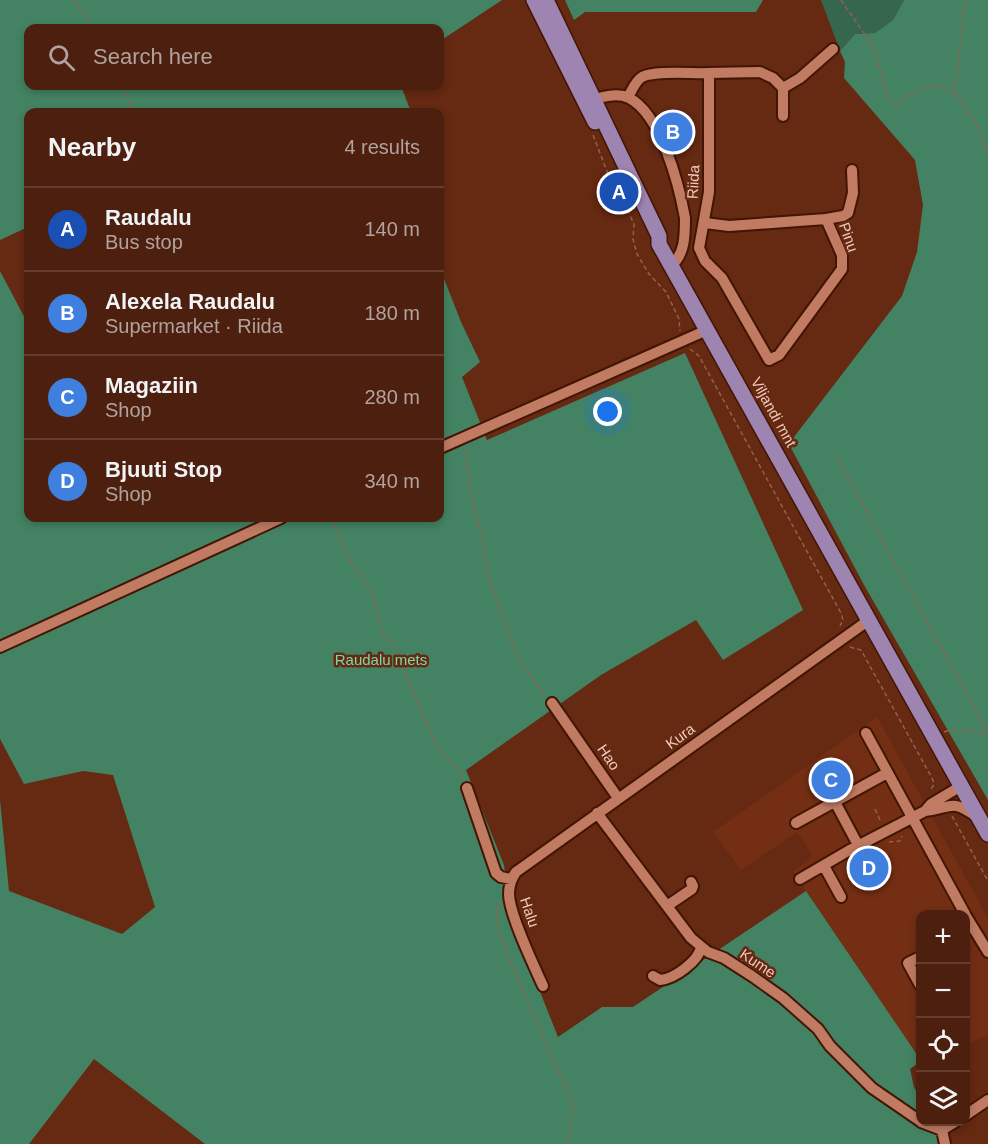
<!DOCTYPE html>
<meta charset="utf-8">
<style>
:root{--surface:#4c1f0e;--page:#562c1c;--text:#f1f3f6;--muted:#b2a29e;--line:#633d2e;--accent:#1a73e8}
body{margin:0;font-family:Helvetica,sans-serif;background:var(--page);color:var(--text)}
.controls{position:absolute;right:18px;bottom:18px;display:grid;overflow:hidden;border-radius:12px;box-shadow:0 3px 9px #0003}
.controls button{width:54px;height:54px;display:grid;place-items:center;padding:0;border:0;border-bottom:2px solid var(--line);background:var(--surface);color:var(--text);font:30px sans-serif}
.you{position:absolute;left:608px;top:412px;width:21px;height:21px;margin:-15px;border:4px solid #fff;border-radius:50%;background:#1a73e8;box-shadow:0 0 0 9px #1a73e833}
.badge{display:grid;place-items:center;width:39px;height:39px;border-radius:50%;background:var(--accent);color:#fff;font-size:20px;font-weight:700}
.pin{position:absolute;translate:-50% -50%;border:3px solid #fff;box-shadow:0 2px 6px #0006}
.list{margin:0;padding:0;list-style:none}
h2{display:flex;justify-content:space-between;align-items:center;height:78px;margin:0;padding:0 24px;font-size:26px}
h2 small{font-size:20px;font-weight:400;color:var(--muted)}
.list li{display:grid;grid-template-columns:39px 1fr auto;gap:18px;align-items:center;box-sizing:border-box;height:84px;padding:0 24px;border-top:2px solid var(--line)}
.list b{display:block;font-size:22px;white-space:nowrap}
.list p{margin:0;font-size:20px;white-space:nowrap;color:var(--muted)}
.list em{font-size:20px;font-style:normal;color:var(--muted)}
.icon{flex:none;width:33px;height:33px;fill:none;stroke:currentColor;stroke-width:2;stroke-linecap:round;stroke-linejoin:round}
.map{position:relative;flex:none;width:988px;height:1144px;overflow:hidden}
.search{position:absolute;background:var(--surface);box-shadow:0 3px 9px #0003;left:24px;top:24px;width:420px;height:66px;display:flex;align-items:center;gap:15px;box-sizing:border-box;padding:0 21px;border-radius:12px;color:var(--muted);font-size:22px}
.panel{position:absolute;background:var(--surface);box-shadow:0 3px 9px #0003;left:24px;top:108px;width:420px;height:414px;border-radius:12px}
.map>svg:first-child{display:block}
.built{fill:#732e14}
.green{fill:#37664e}
.forest{fill:#438363}
.lines{fill:none;stroke-linecap:round;stroke-linejoin:round}
.minor-casing{stroke:#421504;stroke-width:14}
.major-casing{stroke:#421504;stroke-width:18}
.path{stroke:#95604c;stroke-width:1.5;stroke-dasharray:4.5 3;stroke-linecap:butt}
.minor{stroke:#c07b62;stroke-width:10}
.major{stroke:#9e85b1;stroke-width:15}
.labels{text-anchor:middle;dominant-baseline:central;stroke-width:5;stroke-linejoin:round;paint-order:stroke}
.street-label{font-size:15px;fill:#f0cabd;stroke:#662912}
.park-label{font-size:15px;fill:#7ad7a8;stroke:#662912}
</style>
<div class="map">
<svg width="988" height="1144" viewBox="0 0 988 1144">
<rect width="100%" height="100%" fill="#662912"/>
<path class="built" d="M 877,717 L 988,918 L 988,1035 L 966,1044 L 966,914 L 920,914 L 920,1059 L 793,872 L 813,856 L 797,832 L 741,870 L 713,832 Z"/>
<path class="green" d="M 821,0 L 904,0 L 893,20 L 875,33 L 855,34 L 840,51 Z"/>
<path class="forest" d="M 0,0 L 502,0 L 440,41 L 440,28 L 28,28 L 28,86 L 401,86 L 411,112 L 28,112 L 28,227 L 0,240 Z
M 565,0 L 763,0 L 756,12 L 585,12 L 574,20 Z
M 904,0 L 988,0 L 988,800 L 864,585 L 790,446 L 794,437 L 902,296 L 917,252 L 923,205 L 915,160 L 844,78 L 845,62 L 840,51 L 855,34 L 875,33 L 893,20 Z
M 440,197 L 442,205 L 444,238 L 441,271 L 461,322 L 480,362 L 462,377 L 487,440 L 685,353 L 803,610 L 723,660 L 696,620 L 601,675 L 466,770 L 504,865 C 511,923 537,984 558,1037 L 602,1007 L 633,1007 L 806,891 L 920,1059 L 920,1062 L 910,1069 L 914,1087 L 920,1099 L 920,1122 L 933,1122 L 946,1144 L 205,1144 L 94,1059 L 29,1144 L 0,1144 L 0,800 L 9,891 L 122,934 L 155,907 L 113,775 L 83,771 L 24,784 L 0,739 L 0,271 L 28,324 L 28,518 L 440,518 Z"/>
<g class="lines">
<defs>
<path id="minor" d="M 709,73 L 760,72 L 773,78 L 783,88 L 783,116
M 783,88 L 800,78 L 833,49
M 628,97 C 632,91 635,81 642,77 C 656,70 693,74 709,73 L 709,192 L 699,248 L 705,261 L 722,278 L 769,360 L 779,355 L 842,269 L 842,255 L 826,219 L 729,226 L 705,223
M 588,102 C 600,97 617,92 629,98 C 661,114 679,185 685,218 C 685,236 685,254 671,266
M 826,219 L 843,216 L 848,213 L 853,193 L 852,170
M 440,448 L 707,330
M 0,647 L 281,518
M 552,703 L 618,798
M 866,733 L 965,914
M 467,788 L 496,873 L 501,877 L 511,879
M 835,802 L 858,845
M 925,811 C 953,808 950,798 977,817
M 597,813 L 691,938 L 708,952 L 724,958 L 752,976 L 783,998 L 818,1029 L 830,1046 L 872,1088 L 920,1121
M 796,823 L 887,773
M 824,866 L 841,897
M 800,879 L 848,851 L 925,811 L 931,804 L 961,786
M 667,906 L 692,889 L 693,886 L 691,882
M 966,916 L 988,952
M 920,957 L 908,963 L 920,985
M 653,976 L 660,980 C 674,979 699,961 701,947
M 543,986 C 534,966 509,914 509,894 C 509,885 511,879 516,872 L 869,620
M 966,1115 L 988,1100
M 921,1122 L 942,1130
M 942,1130 L 955,1122
M 942,1130 L 945,1144"/>
<path id="major" d="M 534,0 L 595,122
M 546,0 L 659,236 L 659,244 L 988,834"/>
</defs>
<use href="#minor" class="minor-casing"/>
<use href="#major" class="major-casing"/>
<path class="path" d="M 74,0 L 92,28
M 841,0 L 875,49 L 887,97 L 896,105 L 910,94 L 927,86 L 941,86 L 955,93 L 976,123 L 988,154
M 122,86 L 134,112
M 955,91 L 965,0
M 593,135 L 610,179 L 621,196 L 634,224 L 633,239 L 637,254 L 649,274 L 666,292 L 679,319 L 680,331
M 690,349 L 699,356 L 841,613 L 843,620 L 840,626
M 465,450 L 471,494 L 481,533 L 489,578 L 519,661 L 545,695
M 836,456 L 988,733
M 332,518 L 346,554 L 373,594 L 382,633 L 393,645 L 440,753 L 460,770 L 463,778
M 850,647 L 861,650 L 932,778 L 934,784 L 930,791
M 944,732 L 950,730 L 987,733
M 875,809 L 881,822
M 952,816 L 988,881
M 889,842 L 900,841 L 902,836
M 499,903 L 496,915 L 499,933 L 511,964 L 573,1104 L 569,1144"/>
<use href="#minor" class="minor"/>
<use href="#major" class="major"/>
</g>
<g class="labels">
<g class="street-label">
<text transform="translate(693 182) rotate(-87)">Riida</text>
<text transform="translate(849 237) rotate(70)">Pinu</text>
<text transform="translate(774 412) rotate(61)">Viljandi mnt</text>
<text transform="translate(680 736) rotate(-36)">Kura</text>
<text transform="translate(609 757) rotate(56)">Hao</text>
<text transform="translate(530 912) rotate(71)">Halu</text>
<text transform="translate(758 963) rotate(34)">Kume</text>
</g>
<g class="park-label">
<text x="381" y="659">Raudalu mets</text>
</g>
</g>
</svg>
<div class="controls">
<button>+</button>
<button>−</button>
<button><svg class="icon" aria-label="locate" viewBox="0 0 24 24"><circle cx="12" cy="12" r="6"/><path d="M12 2v4M12 18v4M2 12h4M18 12h4"/></svg></button>
<button><svg class="icon" aria-label="layers" viewBox="0 0 24 24"><path d="M12 4l9 5-9 5-9-5zM3 14l9 5 9-5"/></svg></button>
</div>
<div class="you"></div>
<div class="pin badge" style="left:619px;top:192px;background:#1a4fb4">A</div>
<div class="pin badge" style="left:673px;top:132px;background:#3f7fe0">B</div>
<div class="pin badge" style="left:831px;top:780px;background:#3f7fe0">C</div>
<div class="pin badge" style="left:869px;top:868px;background:#3f7fe0">D</div>
<div class="search"><svg class="icon" aria-label="search" viewBox="0 0 24 24"><circle cx="10" cy="10" r="6"/><path d="M15 15l6 6"/></svg>Search here</div>
<section class="panel">
<h2>Nearby<small>4 results</small></h2>
<ul class="list">
<li><span class="badge" style="background:#1a4fb4">A</span><div><b>Raudalu</b><p>Bus stop</p></div><em>140 m</em></li>
<li><span class="badge" style="background:#3f7fe0">B</span><div><b>Alexela Raudalu</b><p>Supermarket · Riida</p></div><em>180 m</em></li>
<li><span class="badge" style="background:#3f7fe0">C</span><div><b>Magaziin</b><p>Shop</p></div><em>280 m</em></li>
<li><span class="badge" style="background:#3f7fe0">D</span><div><b>Bjuuti Stop</b><p>Shop</p></div><em>340 m</em></li>
</ul>
</section>
</div>
